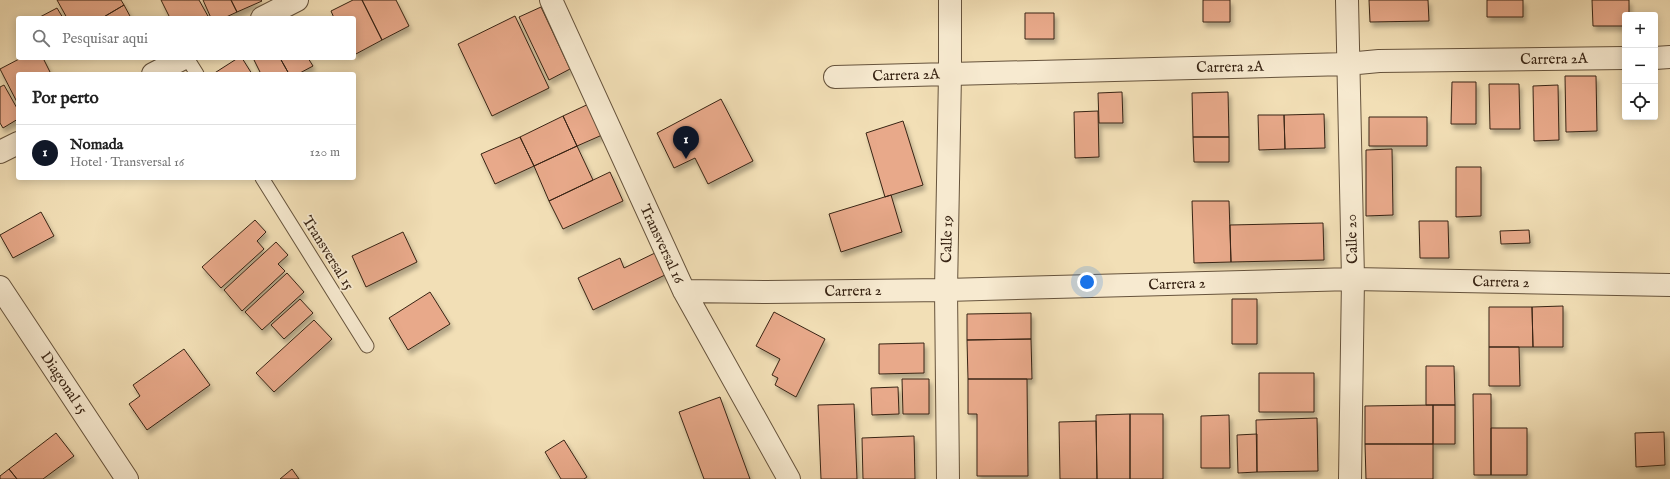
<!DOCTYPE html>
<html lang="pt">
<meta charset="utf-8">
<style>
:root{--surface:#fff;--page:#f6f6f6;--text:#222;--muted:#767676;--line:#e0e0e0;--accent:#111827}
body{margin:0;font-family:"IM FELL English",serif;background:var(--page);color:var(--text)}
.controls{position:absolute;right:12px;top:12px;display:grid;overflow:hidden;border-radius:4px;box-shadow:0 2px 10px #0003}
.controls button{width:36px;height:36px;display:grid;place-items:center;padding:0;border:0;border-bottom:1px solid var(--line);background:var(--surface);color:var(--text);font:20px sans-serif}
.you{position:absolute;left:1087px;top:282px;width:14px;height:14px;margin:-10px;border:3px solid #fff;border-radius:50%;background:#1a73e8;box-shadow:0 0 0 6px #1a73e833}
.badge{display:grid;place-items:center;width:26px;height:26px;border-radius:50%;background:var(--accent);color:#fff;font-size:13px;font-weight:700}
.pin{position:absolute;translate:-50% -33px;filter:drop-shadow(0 1px 2px #0008)}
.pin::after{content:'';position:absolute;top:21px;width:14px;height:12px;background:inherit;clip-path:polygon(0 0,100% 0,50% 100%)}
.list{margin:0;padding:0;list-style:none}
h2{display:flex;justify-content:space-between;align-items:center;height:52px;margin:0;padding:0 16px;font-size:17px}
h2 small{font-size:13px;font-weight:400;color:var(--muted)}
.list li{display:grid;grid-template-columns:26px 1fr auto;gap:12px;align-items:center;box-sizing:border-box;height:56px;padding:0 16px;border-top:1px solid var(--line)}
.list b{display:block;font-size:15px;white-space:nowrap}
.list p{margin:0;font-size:13px;white-space:nowrap;color:var(--muted)}
.list em{font-size:13px;font-style:normal;color:var(--muted)}
.icon{flex:none;width:22px;height:22px;fill:none;stroke:currentColor;stroke-width:2;stroke-linecap:round;stroke-linejoin:round}
.map{position:relative;flex:none;width:1670px;height:479px;overflow:hidden}
.search{position:absolute;background:var(--surface);box-shadow:0 2px 10px #0003;left:16px;top:16px;width:340px;height:44px;display:flex;align-items:center;gap:10px;box-sizing:border-box;padding:0 14px;border-radius:4px;color:var(--muted);font-size:15px}
.panel{position:absolute;background:var(--surface);box-shadow:0 2px 10px #0003;left:16px;top:72px;width:340px;height:108px;border-radius:4px}
.map>svg:first-child{display:block}
.building{fill:#e8a98a;stroke:#382414;filter:url(#shadow)}
.lines{fill:none;stroke-linecap:round;stroke-linejoin:round}
.service-casing{stroke:#66533c;stroke-width:15}
.minor-casing{stroke:#66533c;stroke-width:24}
.service{stroke:#f7ead0;stroke-width:13}
.minor{stroke:#f7ead0;stroke-width:22}
.labels{text-anchor:middle;dominant-baseline:central;stroke-width:3.5;stroke-linejoin:round;paint-order:stroke}
.street-label{font-size:15px;fill:#382414;stroke:#f7ead0}
</style>
<div class="map">
<svg width="1670" height="479" viewBox="0 0 1670 479">
<defs>
<filter id="shadow"><feDropShadow dx="2.5" dy="4.5" stdDeviation="2" flood-color="#0004"/></filter>
</defs>
<rect width="100%" height="100%" fill="#f2dfb6"/>
<filter id="stains"><feTurbulence type="fractalNoise" baseFrequency=".005" numOctaves="4"/><feColorMatrix values="0 0 0 0 .2 0 0 0 0 .09 0 0 0 0 .02 0 0 0 .5 -.17"/></filter>
<radialGradient id="worn" r=".72"><stop offset=".6" stop-color="#630" stop-opacity="0"/><stop offset="1" stop-color="#630" stop-opacity=".3"/></radialGradient>
<path class="building" d="M 57,0 L 121,0 L 124,5 L 102,18 L 67,18 Z
M 161,0 L 199,0 L 209,18 L 170,18 Z
M 203,0 L 231,0 L 237,12 L 224,18 L 211,18 Z
M 231,0 L 261,0 L 262,1 L 237,12 Z
M 353,0 L 362,0 L 382,40 L 354,55 L 354,18 L 334,18 L 331,11 Z
M 362,0 L 396,0 L 409,26 L 382,40 Z
M 1203,0 L 1230,0 L 1230,22 L 1203,22 Z
M 1369,0 L 1428,0 L 1429,21 L 1370,22 Z
M 1487,0 L 1523,0 L 1523,17 L 1487,17 Z
M 1592,0 L 1629,0 L 1629,15 L 1625,15 L 1625,26 L 1593,26 Z
M 124,5 L 131,18 L 102,18 Z
M 541,7 L 570,69 L 549,80 L 519,17 Z
M 57,8 L 63,18 L 38,18 Z
M 1025,13 L 1054,13 L 1054,39 L 1025,39 Z
M 515,16 L 549,88 L 492,116 L 458,44 Z
M 21,58 L 43,58 L 51,74 L 18,74 L 18,104 L 0,69 Z
M 238,58 L 242,58 L 252,74 L 213,74 Z
M 253,58 L 280,58 L 289,74 L 261,74 Z
M 280,58 L 308,58 L 313,66 L 298,74 L 289,74 Z
M 1565,76 L 1596,76 L 1597,131 L 1566,132 Z
M 1452,82 L 1476,82 L 1476,124 L 1451,124 Z
M 1489,84 L 1519,84 L 1520,129 L 1490,129 Z
M 4,85 L 18,110 L 18,119 L 3,128 L 0,123 L 0,87 Z
M 1558,85 L 1559,140 L 1534,141 L 1533,86 Z
M 1122,92 L 1123,123 L 1099,123 L 1098,93 Z
M 1228,92 L 1229,137 L 1193,137 L 1192,93 Z
M 721,99 L 753,161 L 708,184 L 695,158 L 674,168 L 657,133 Z
M 595,101 L 609,132 L 577,146 L 563,116 Z
M 1098,111 L 1099,157 L 1075,158 L 1074,112 Z
M 1324,114 L 1325,148 L 1285,149 L 1284,115 Z
M 1258,115 L 1284,115 L 1285,149 L 1259,150 Z
M 563,116 L 577,146 L 534,166 L 520,137 Z
M 1369,117 L 1427,117 L 1427,146 L 1369,146 Z
M 903,121 L 923,185 L 885,197 L 866,133 Z
M 520,137 L 534,166 L 495,184 L 481,154 Z
M 1193,137 L 1229,137 L 1229,162 L 1194,162 Z
M 577,146 L 593,180 L 549,201 L 534,166 Z
M 1392,149 L 1393,215 L 1366,216 L 1366,150 Z
M 1456,167 L 1481,167 L 1481,216 L 1456,217 Z
M 610,172 L 623,201 L 563,229 L 549,201 Z
M 891,195 L 902,232 L 841,252 L 829,214 Z
M 1192,201 L 1229,201 L 1231,262 L 1194,263 Z
M 41,212 L 54,236 L 13,258 L 0,235 Z
M 255,220 L 266,232 L 257,241 L 264,249 L 221,288 L 202,267 Z
M 1419,221 L 1448,221 L 1449,258 L 1420,258 Z
M 1323,223 L 1324,260 L 1231,262 L 1230,225 Z
M 1529,230 L 1530,243 L 1501,244 L 1500,231 Z
M 403,232 L 417,262 L 366,287 L 352,256 Z
M 276,242 L 288,255 L 278,264 L 285,271 L 242,311 L 224,290 Z
M 657,252 L 667,274 L 593,310 L 578,278 L 620,258 L 624,268 Z
M 287,273 L 304,292 L 262,330 L 245,312 Z
M 430,292 L 450,324 L 408,350 L 389,318 Z
M 300,299 L 313,313 L 284,339 L 271,325 Z
M 1232,299 L 1257,299 L 1257,344 L 1232,344 Z
M 1563,306 L 1563,347 L 1533,347 L 1532,307 Z
M 1489,307 L 1532,307 L 1533,347 L 1489,347 Z
M 774,312 L 825,339 L 796,397 L 775,385 L 778,378 L 772,375 L 780,359 L 756,346 Z
M 1031,313 L 1031,339 L 967,340 L 967,314 Z
M 314,320 L 332,339 L 274,392 L 256,373 Z
M 1031,339 L 1032,379 L 968,379 L 967,340 Z
M 924,343 L 924,373 L 879,374 L 879,344 Z
M 1489,347 L 1519,347 L 1520,386 L 1489,386 Z
M 184,349 L 210,385 L 147,430 L 129,404 L 140,396 L 133,385 Z
M 1426,366 L 1454,366 L 1455,405 L 1426,405 Z
M 1259,373 L 1314,373 L 1314,412 L 1259,412 Z
M 902,379 L 929,379 L 929,414 L 903,414 Z
M 968,379 L 1027,379 L 1028,476 L 977,476 L 977,414 L 968,414 Z
M 898,387 L 899,414 L 872,415 L 871,388 Z
M 1473,394 L 1491,394 L 1491,475 L 1474,475 Z
M 720,397 L 750,479 L 704,479 L 679,412 Z
M 854,404 L 857,479 L 821,479 L 818,405 Z
M 1433,405 L 1455,405 L 1455,444 L 1433,444 Z
M 1433,405 L 1433,444 L 1365,444 L 1365,406 Z
M 1130,414 L 1163,414 L 1163,479 L 1130,479 Z
M 1130,414 L 1130,479 L 1097,479 L 1096,415 Z
M 1229,415 L 1230,468 L 1201,468 L 1201,416 Z
M 1317,418 L 1318,471 L 1257,472 L 1256,420 Z
M 1096,421 L 1097,479 L 1060,479 L 1059,422 Z
M 1491,428 L 1527,428 L 1527,475 L 1491,475 Z
M 1664,432 L 1665,465 L 1636,467 L 1635,433 Z
M 56,433 L 74,456 L 43,479 L 17,479 L 9,469 Z
M 1257,434 L 1257,472 L 1238,473 L 1237,435 Z
M 914,436 L 915,479 L 863,479 L 862,438 Z
M 564,440 L 587,477 L 584,479 L 561,479 L 545,452 Z
M 1365,444 L 1433,444 L 1433,479 L 1366,479 Z
M 9,469 L 17,479 L 0,479 L 0,476 Z
M 292,469 L 299,479 L 280,479 Z"/>
<g class="lines">
<defs>
<path id="service" d="M 187,58 L 197,74
M 262,178 L 367,346"/>
<path id="minor" d="M 551,0 L 684,291 L 789,479
M 1347,0 L 1353,279 L 1350,479
M 262,18 L 297,0
M 1655,58 L 1670,57
M 153,74 L 184,58
M 835,77 L 1347,64 L 1379,61 L 1625,58
M 0,152 L 18,143
M 0,287 L 127,479
M 684,291 L 766,292 L 946,290 L 1353,279 L 1670,285
M 948,479 L 946,290 L 950,74 L 950,0"/>
</defs>
<use href="#service" class="service-casing"/>
<use href="#minor" class="minor-casing"/>
<use href="#service" class="service"/>
<use href="#minor" class="minor"/>
</g>
<g class="labels">
<g class="street-label">
<text transform="translate(1554 59) rotate(-1)">Carrera 2A</text>
<text transform="translate(1230 67) rotate(-1)">Carrera 2A</text>
<text transform="translate(906 75) rotate(-2)">Carrera 2A</text>
<text transform="translate(947 239) rotate(-89)">Calle 19</text>
<text transform="translate(1352 239) rotate(-92)">Calle 20</text>
<text transform="translate(662 244) rotate(65)">Transversal 16</text>
<text transform="translate(328 253) rotate(58)">Transversal 15</text>
<text transform="translate(1501 282) rotate(1)">Carrera 2</text>
<text transform="translate(1177 284) rotate(-2)">Carrera 2</text>
<text transform="translate(853 291) rotate(-1)">Carrera 2</text>
<text transform="translate(64 383) rotate(56)">Diagonal 15</text>
</g>
</g>
<rect width="100%" height="100%" filter="url(#stains)"/>
<rect width="100%" height="100%" fill="url(#worn)"/>
</svg>
<div class="controls">
<button>+</button>
<button>−</button>
<button><svg class="icon" aria-label="locate" viewBox="0 0 24 24"><circle cx="12" cy="12" r="6"/><path d="M12 2v4M12 18v4M2 12h4M18 12h4"/></svg></button>
</div>
<div class="you"></div>
<div class="pin badge" style="left:686px;top:159px">1</div>
<div class="search"><svg class="icon" aria-label="search" viewBox="0 0 24 24"><circle cx="10" cy="10" r="6"/><path d="M15 15l6 6"/></svg>Pesquisar aqui</div>
<section class="panel">
<h2>Por perto<small></small></h2>
<ul class="list">
<li><span class="badge">1</span><div><b>Nomada</b><p>Hotel · Transversal 16</p></div><em>120 m</em></li>
</ul>
</section>
</div>
